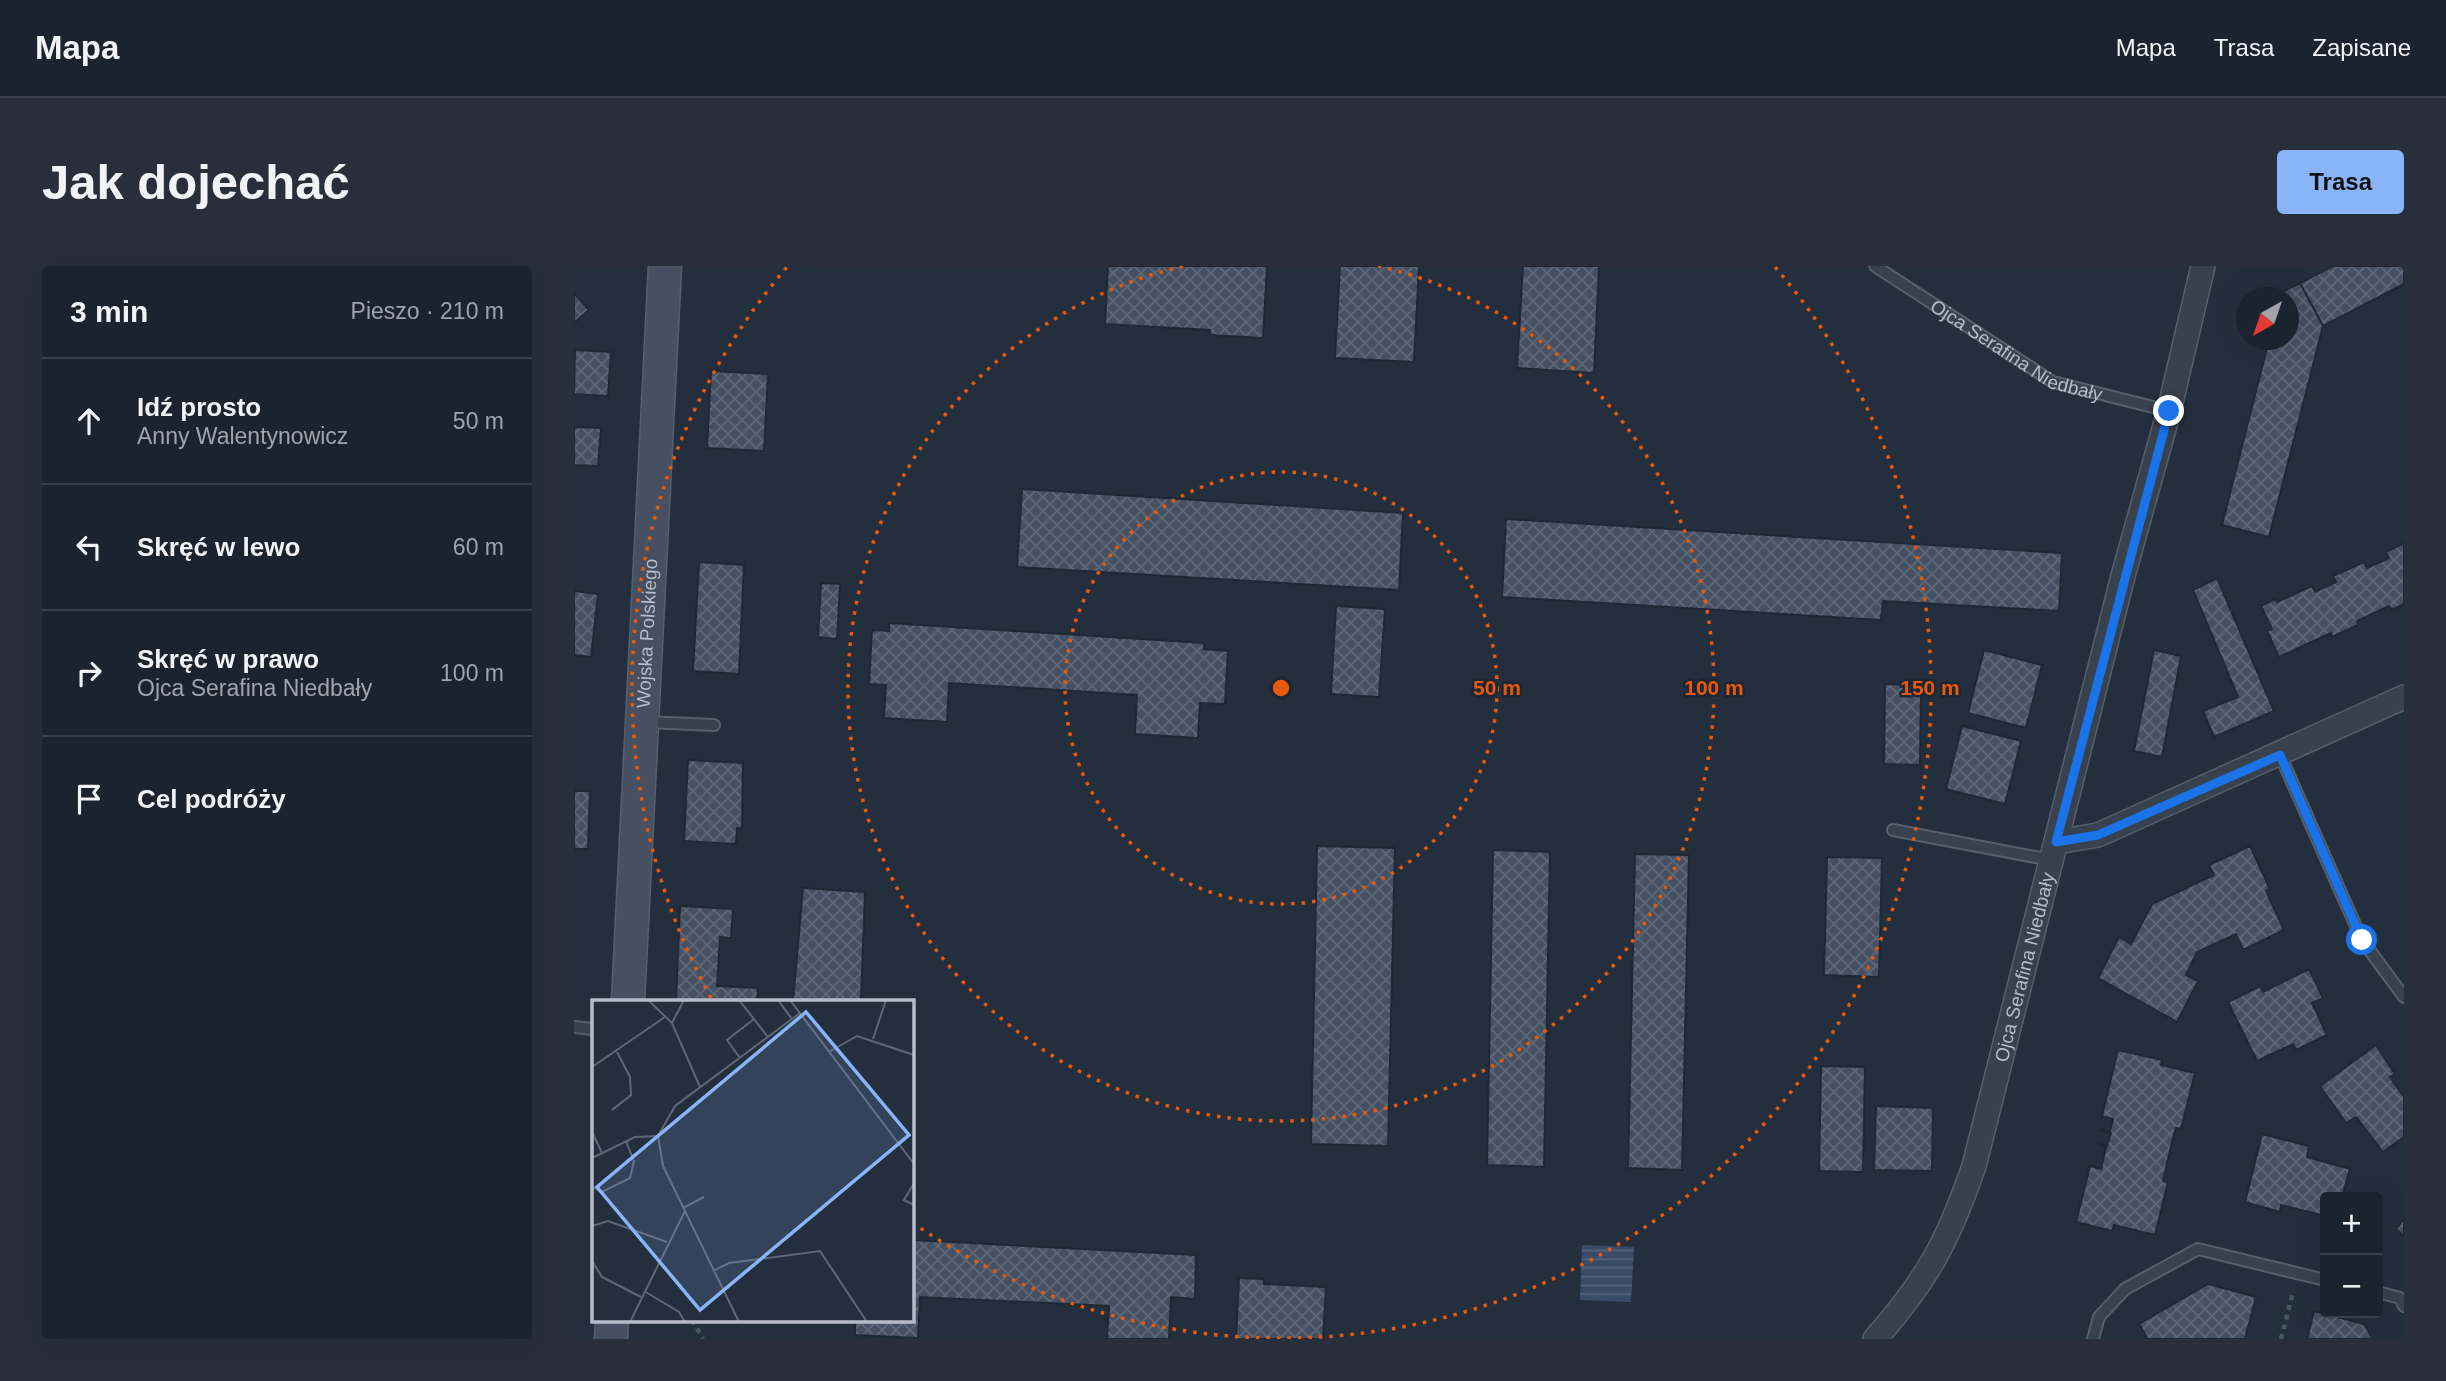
<!DOCTYPE html>
<html lang="pl">
<meta charset="utf-8">
<style>
:root{--surface:#1b232e;--page:#282f3a;--text:#f1f3f6;--muted:#a0a4aa;--line:#39404a;--accent:#8ab4f8}
body{margin:0;font-family:Helvetica,sans-serif;background:var(--page);color:var(--text)}
.controls{position:absolute;right:21px;bottom:21px;display:grid;overflow:hidden;border-radius:7px;box-shadow:0 7px 28px #0002}
.controls button{width:63px;height:63px;display:grid;place-items:center;padding:0;border:0;border-bottom:2px solid var(--line);background:var(--surface);color:var(--text);font:35px sans-serif}
.compass{position:absolute;left:1662px;top:21px;width:63px;height:63px;border-radius:50%;background:var(--surface);box-shadow:0 7px 28px #0002;rotate:220deg}
.stop{position:absolute;width:21px;height:21px;margin:-16px;border:5px solid #1a73e8;border-radius:50%;background:#fff}
.stop.end{background:#1a73e8;border-color:#fff;box-shadow:0 2px 7px #0008}
.list{margin:0;padding:0;list-style:none}
h2{display:flex;justify-content:space-between;align-items:center;height:91px;margin:0;padding:0 28px;font-size:30px}
h2 small{font-size:23px;font-weight:400;color:var(--muted)}
.list li{display:grid;grid-template-columns:46px 1fr auto;gap:21px;align-items:center;box-sizing:border-box;height:126px;padding:0 28px;border-top:2px solid var(--line)}
.list b{display:block;font-size:26px;white-space:nowrap}
.list p{margin:0;font-size:23px;white-space:nowrap;color:var(--muted)}
.list em{font-size:23px;font-style:normal;color:var(--muted)}
.icon{flex:none;width:38px;height:38px;fill:none;stroke:currentColor;stroke-width:2;stroke-linecap:round;stroke-linejoin:round}
.map{position:relative;flex:none;width:1830px;height:1073px;overflow:hidden;border-radius:7px}
header{display:flex;align-items:center;gap:42px;box-sizing:border-box;height:98px;padding:0 35px;background:var(--surface);border-bottom:2px solid var(--line)}
header strong{font-size:33px}
nav{display:flex;gap:38px;margin-inline-start:auto;font-size:24px}
.intro{display:flex;align-items:center;justify-content:space-between;box-sizing:border-box;height:168px;padding:0 42px}
h1{margin:0;font-size:49px}
.button{padding:18px 32px;border-radius:7px;background:var(--accent);color:#111;font-size:24px;font-weight:700}
main{display:flex;gap:42px;padding:0 42px}
aside{flex:1;background:var(--surface);border-radius:7px;box-shadow:0 7px 28px #0002}
.map>svg:first-child{display:block}
.water{fill:url(#water-rules)}
.building{fill:url(#building-cross-hatch);stroke:#1f2835;stroke-width:2}
.lines{fill:none;stroke-linecap:round;stroke-linejoin:round}
.service-casing{stroke:#565f6c;stroke-width:14}
.minor-casing{stroke:#565f6c;stroke-width:26}
.secondary-casing{stroke:#565f6c;stroke-width:35}
.path{stroke:#44595c;stroke-width:4.5;stroke-dasharray:5 5;stroke-linecap:butt}
.service{stroke:#38414e;stroke-width:10}
.minor{stroke:#38414e;stroke-width:23}
.secondary{stroke:#465061;stroke-width:32}
.route{stroke:#1a73e8;stroke-width:9}
.ring{fill:none;stroke:#e8590c;stroke-width:3.5;stroke-dasharray:3.5 7}
.labels{text-anchor:middle;dominant-baseline:central;stroke-width:5;stroke-linejoin:round;paint-order:stroke}
.street-label{font-size:19px;fill:#b4bcc9;stroke:#1d2633}
.inset-road{fill:none;stroke:#5e6776;stroke-width:2}
.view{fill:#8ab4f8;fill-opacity:0.15;stroke:#8ab4f8;stroke-width:3.5}
.inset-edge{fill:none;stroke:#b4bcc9;stroke-width:3.5}
.centre{fill:#e8590c;stroke:#1d2633;stroke-width:3.5}
.ring-label{font-size:21px;text-anchor:middle;font-weight:bold;fill:#e8590c;stroke:#1d2633;stroke-width:5;stroke-linejoin:round;paint-order:stroke}
</style>
<header>
<strong>Mapa</strong>
<nav><a>Mapa</a><a>Trasa</a><a>Zapisane</a></nav>
</header>
<div class="intro"><h1>Jak dojechać</h1><a class="button">Trasa</a></div>
<main>
<aside>
<h2>3 min<small>Pieszo · 210 m</small></h2>
<ul class="list">
<li><svg class="icon" aria-label="ahead" viewBox="0 0 24 24"><path d="M12 20V5M6 11l6-6 6 6"/></svg><div><b>Idź prosto</b><p>Anny Walentynowicz</p></div><em>50 m</em></li>
<li><svg class="icon" aria-label="left" viewBox="0 0 24 24"><path d="M17 20v-9H6M10 6l-5 5 5 5"/></svg><div><b>Skręć w lewo</b></div><em>60 m</em></li>
<li><svg class="icon" aria-label="right" viewBox="0 0 24 24"><path d="M7 20v-9h11M14 6l5 5-5 5"/></svg><div><b>Skręć w prawo</b><p>Ojca Serafina Niedbały</p></div><em>100 m</em></li>
<li><svg class="icon" aria-label="arrive" viewBox="0 0 24 24"><path d="M6 21V4h12l-3 4 3 4H6"/></svg><div><b>Cel podróży</b></div></li>
</ul>
</aside>
<div class="map">
<svg width="1830" height="1073" viewBox="0 0 1830 1073">
<defs>
<pattern id="water-rules" width="6" height="5" patternUnits="userSpaceOnUse" patternTransform="scale(1.75)"><rect width="6" height="5" fill="#394c67"/><path d="M0 2.5h6" fill="none" stroke="#53647b"/></pattern>
<pattern id="building-cross-hatch" width="8" height="8" patternUnits="userSpaceOnUse" patternTransform="scale(1.75)"><rect width="8" height="8" fill="#455162"/><path d="M0 0l8 8M0 8l8-8" fill="none" stroke="#5d6877"/></pattern>
</defs>
<rect width="100%" height="100%" fill="#242f3e"/>
<path class="water" d="M 1008,979 L 1060,981 L 1057,1036 L 1006,1034 Z"/>
<path class="building" d="M 534,0 L 693,0 L 689,72 L 636,69 L 636,64 L 531,58 Z
M 766,0 L 845,0 L 840,96 L 761,92 Z
M 949,0 L 1025,0 L 1020,107 L 943,102 Z
M 1759,0 L 1830,0 L 1830,18 L 1749,60 L 1726,17 Z
M 1726,17 L 1749,60 L 1695,271 L 1648,259 L 1695,74 L 1714,74 L 1714,32 L 1706,32 L 1708,26 Z
M 0,27 L 15,44 L 1,56 L 0,55 Z
M 1,84 L 37,86 L 34,130 L 0,128 Z
M 137,105 L 194,108 L 190,185 L 133,182 Z
M 0,161 L 27,162 L 24,200 L 0,199 Z
M 448,223 L 829,247 L 825,324 L 443,301 Z
M 932,253 L 1488,287 L 1485,345 L 1309,335 L 1307,354 L 928,331 Z
M 1830,277 L 1830,338 L 1818,344 L 1815,340 L 1783,355 L 1784,359 L 1758,371 L 1757,367 L 1705,391 L 1693,365 L 1698,363 L 1687,340 L 1701,333 L 1703,336 L 1738,320 L 1741,326 L 1762,316 L 1759,310 L 1790,296 L 1793,302 L 1815,292 L 1812,286 Z
M 125,296 L 170,299 L 165,408 L 119,405 Z
M 1643,312 L 1700,445 L 1640,471 L 1629,445 L 1664,431 L 1619,324 Z
M 247,317 L 266,318 L 263,373 L 244,371 Z
M 0,325 L 24,328 L 17,391 L 0,389 Z
M 762,340 L 811,343 L 805,431 L 757,428 Z
M 315,357 L 630,377 L 630,383 L 654,385 L 651,438 L 626,437 L 624,472 L 561,468 L 563,429 L 375,417 L 373,456 L 310,452 L 312,419 L 295,418 L 298,364 L 315,365 Z
M 1410,384 L 1468,399 L 1452,462 L 1394,447 Z
M 1580,384 L 1607,390 L 1588,491 L 1560,485 Z
M 1311,418 L 1347,419 L 1346,499 L 1310,498 Z
M 1388,460 L 1447,475 L 1431,538 L 1372,523 Z
M 114,494 L 169,497 L 168,562 L 163,562 L 162,578 L 110,575 Z
M 0,525 L 16,525 L 14,583 L 0,583 Z
M 743,580 L 821,582 L 814,880 L 737,878 Z
M 1676,580 L 1696,623 L 1692,625 L 1710,664 L 1669,684 L 1662,668 L 1623,686 L 1612,709 L 1624,715 L 1603,756 L 1524,712 L 1545,671 L 1557,678 L 1578,638 L 1640,609 L 1635,599 Z
M 919,584 L 976,586 L 970,901 L 913,899 Z
M 1061,588 L 1115,589 L 1108,904 L 1054,902 Z
M 1253,591 L 1308,592 L 1305,711 L 1250,709 Z
M 229,622 L 291,626 L 287,735 L 219,735 Z
M 106,640 L 159,643 L 157,672 L 146,671 L 143,720 L 184,722 L 183,735 L 102,735 Z
M 1735,703 L 1749,732 L 1738,737 L 1753,769 L 1722,784 L 1719,778 L 1683,795 L 1654,736 L 1686,720 L 1689,726 Z
M 1802,779 L 1821,808 L 1816,811 L 1830,831 L 1830,871 L 1809,886 L 1782,851 L 1772,857 L 1746,820 Z
M 1544,784 L 1588,794 L 1587,799 L 1621,807 L 1607,863 L 1602,862 L 1599,872 L 1589,915 L 1594,916 L 1581,969 L 1540,959 L 1538,965 L 1502,956 L 1516,900 L 1527,903 L 1532,881 L 1523,877 L 1533,880 L 1537,867 L 1526,864 L 1536,865 L 1539,853 L 1528,850 Z
M 1247,800 L 1291,801 L 1289,906 L 1245,905 Z
M 1302,840 L 1359,842 L 1358,905 L 1300,904 Z
M 1688,868 L 1735,880 L 1733,891 L 1776,903 L 1768,931 L 1751,931 L 1751,950 L 1707,939 L 1706,946 L 1671,936 Z
M 1830,953 L 1830,970 L 1822,963 Z
M 338,974 L 622,989 L 621,1033 L 597,1031 L 595,1073 L 533,1073 L 535,1040 L 346,1031 L 344,1072 L 281,1069 L 281,1054 L 338,1054 Z
M 665,1012 L 690,1013 L 690,1018 L 752,1021 L 749,1073 L 662,1073 Z
M 1634,1018 L 1682,1031 L 1671,1073 L 1574,1073 L 1565,1058 Z
M 1740,1045 L 1790,1058 L 1799,1073 L 1733,1073 Z"/>
<g class="lines">
<defs>
<g id="service">
<path id="s1" d="M 1301,0 L 1479,116 L 1595,145"/>
<path d="M 71,456 L 140,459"/>
<path d="M 1706,489 L 1788,674 L 1830,731"/>
<path d="M 1319,564 L 1477,594"/>
<path d="M 0,761 L 19,763"/>
<path d="M 1804,1026 L 1826,1032 L 1830,1040"/>
<path d="M 1519,1073 L 1525,1051 L 1551,1023 L 1624,983 L 1751,1014"/>
</g>
<g id="minor">
<path d="M 1482,576 L 1524,569 L 1830,431"/>
<path id="s2" d="M 1301,1073 C 1354,1013 1374,975 1400,900 L 1549,310 L 1595,145 L 1629,0"/>
</g>
<g id="secondary">
<path id="s3" d="M 54,735 L 91,0"/>
<path d="M 37,1073 L 38,1054"/>
</g>
</defs>
<use href="#service" class="service-casing"/>
<use href="#minor" class="minor-casing"/>
<use href="#secondary" class="secondary-casing"/>
<path class="path" d="M 118,1054 L 129,1073
M 1707,1073 L 1719,1026"/>
<use href="#service" class="service"/>
<use href="#minor" class="minor"/>
<use href="#secondary" class="secondary"/>
</g>
<g class="lines">
<path class="route" d="M 1595,145 L 1482,576 L 1524,569 L 1706,489 L 1788,674"/>
</g>
<g class="ring">
<circle cx="707" cy="422" r="216"/>
<path d="M804 0A433 433 0 1 1 610 0"/>
<path d="M137 732A649 649 0 0 1 213 1M1201 1A649 649 0 0 1 339 957"/>
</g>
<g class="labels">
<g class="street-label">
<text stroke="none"><textPath href="#s1" startOffset="166">Ojca Serafina Niedbały</textPath></text>
<text stroke="none"><textPath href="#s3" startOffset="368">Wojska Polskiego</textPath></text>
<text stroke="none"><textPath href="#s2" startOffset="406">Ojca Serafina Niedbały</textPath></text>
</g>
</g>
<g transform="translate(18 734)">
<rect width="322" height="322" fill="#242f3e"/>
<path class="inset-road" d="M 56,0 L 80,23 L 108,87M 147,0 L 176,37M 186,0 L 200,19M 198,0 L 322,164M 80,23 L 92,0M 281,39 L 294,0M 237,52 L 265,36 L 322,55M 148,58 L 135,40 L 162,19M 0,67 L 73,17M 20,110 L 39,95 L 38,77 L 25,52M 0,132 L 10,153M 0,158 L 43,137 L 66,136M 322,183 L 312,200 L 322,205M 0,187 L 10,192 L 38,178 L 42,161 L 34,141M 91,208 L 112,197M 0,226 L 16,221 L 75,242M 0,261 L 10,277 L 49,297M 121,271 L 137,263 L 228,251 L 275,322M 52,291 L 87,312 L 93,322M 38,322 L 93,211M 147,322 L 71,166 L 66,136 L 83,106 L 208,13"/>
<path class="view" d="M 214,12 L 317,135 L 108,310 L 5,187 Z"/>
<rect width="322" height="322" class="inset-edge"/>
</g>
<circle cx="707" cy="422" r="10" class="centre"/>
<g class="ring-label">
<text x="923" y="429">50 m</text>
<text x="1140" y="429">100 m</text>
<text x="1356" y="429">150 m</text>
</g>
</svg>
<div class="controls">
<button>+</button>
<button>−</button>
</div>
<svg class="compass" viewBox="-18 -18 36 36"><path d="M0-13l5 13h-10z" fill="#e53935"/><path d="M0 13l5-13h-10z" fill="#a0a4aa"/></svg>
<div class="stop" style="left:1788px;top:674px"></div>
<div class="stop end" style="left:1595px;top:145px"></div>
</div>
</main>
